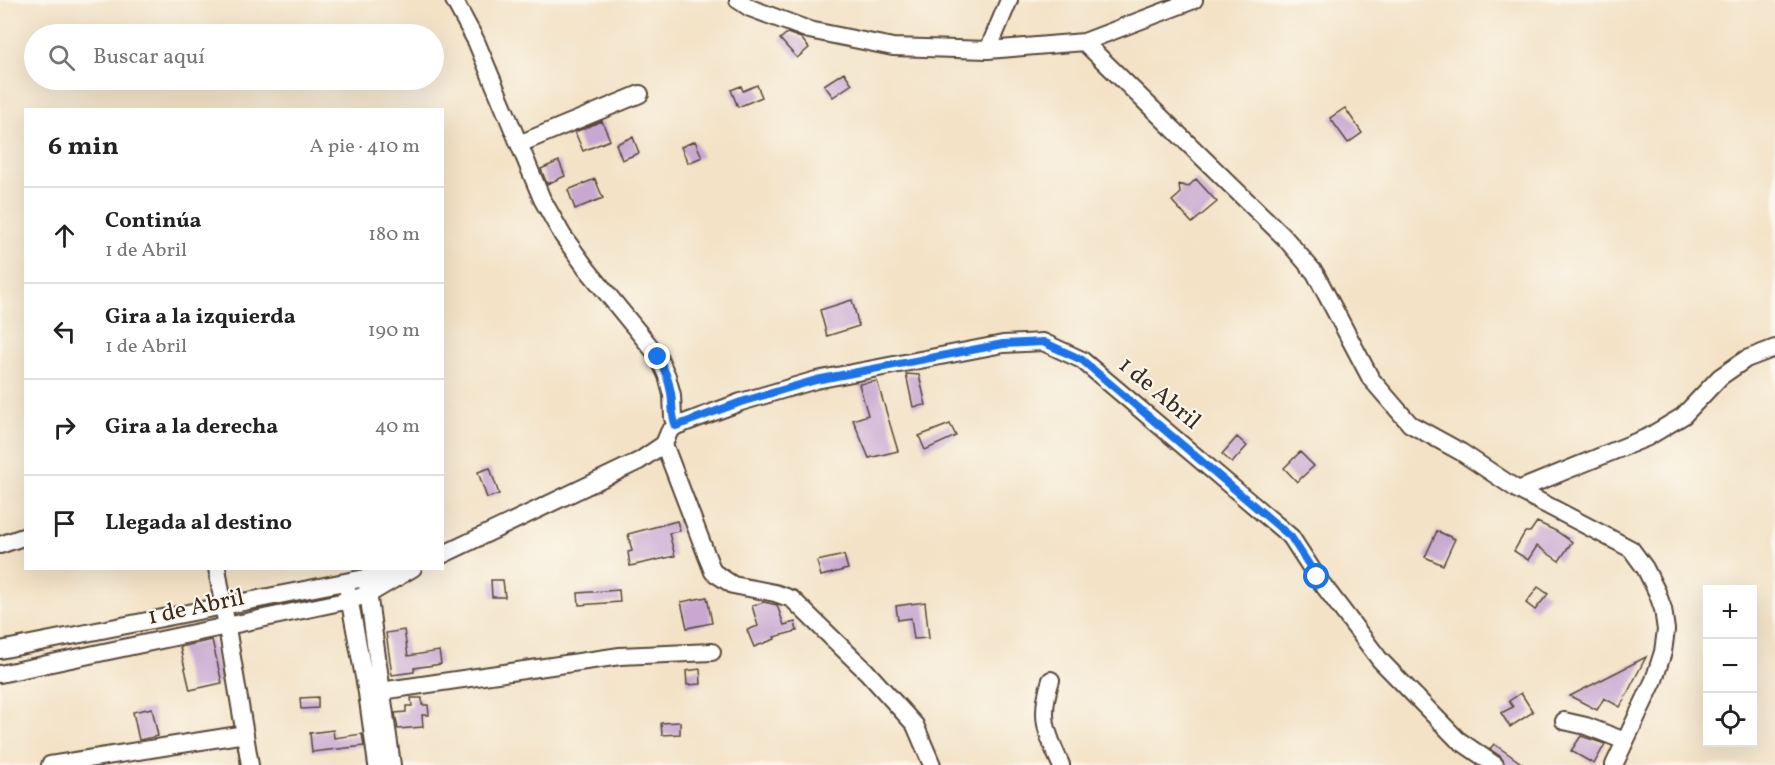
<!DOCTYPE html>
<html lang="es">
<meta charset="utf-8">
<style>
:root{--surface:#fff;--page:#f2f2f2;--text:#222;--muted:#767676;--line:#e0e0e0}
body{margin:0;font-family:Vollkorn,serif;background:var(--page);color:var(--text)}
.controls{position:absolute;right:18px;bottom:18px;display:grid;overflow:hidden;border-radius:0px;box-shadow:0 6px 24px #0002}
.controls button{width:54px;height:54px;display:grid;place-items:center;padding:0;border:0;border-bottom:2px solid var(--line);background:var(--surface);color:var(--text);font:30px sans-serif}
.stop{position:absolute;width:18px;height:18px;margin:-14px;border:4px solid #1a73e8;border-radius:50%;background:#fff}
.stop.end{background:#1a73e8;border-color:#fff;box-shadow:0 2px 6px #0008}
.list{margin:0;padding:0;list-style:none}
h2{display:flex;justify-content:space-between;align-items:center;height:78px;margin:0;padding:0 24px;font-size:26px}
h2 small{font-size:20px;font-weight:400;color:var(--muted)}
.list li{display:grid;grid-template-columns:39px 1fr auto;gap:18px;align-items:center;box-sizing:border-box;height:96px;padding:0 24px;border-top:2px solid var(--line)}
.list b{display:block;font-size:22px;white-space:nowrap}
.list p{margin:0;font-size:20px;white-space:nowrap;color:var(--muted)}
.list em{font-size:20px;font-style:normal;color:var(--muted)}
.icon{flex:none;width:33px;height:33px;fill:none;stroke:currentColor;stroke-width:2;stroke-linecap:round;stroke-linejoin:round}
.map{position:relative;flex:none;width:1775px;height:765px;overflow:hidden}
.search{position:absolute;background:var(--surface);box-shadow:0 6px 24px #0002;left:24px;top:24px;width:420px;height:66px;display:flex;align-items:center;gap:15px;box-sizing:border-box;padding:0 21px;border-radius:33px;color:var(--muted);font-size:22px}
.panel{position:absolute;background:var(--surface);box-shadow:0 6px 24px #0002;left:24px;top:108px;width:420px;height:462px;border-radius:0px}
.map>svg:first-child{display:block}
.building{fill:#c8a7d1}
.lines{fill:none;stroke-linecap:round;stroke-linejoin:round}
.minor-casing{stroke:#574637;stroke-width:20}
.minor{stroke:#fff;stroke-width:16}
.route{stroke:#1a73e8;stroke-width:8}
.labels{text-anchor:middle;dominant-baseline:central;stroke-width:4.5;stroke-linejoin:round;paint-order:stroke}
.street-label{font-size:24px;fill:#3b2a1e;stroke:#fbf7ec}
</style>
<div class="map">
<svg width="1775" height="765" viewBox="0 0 1775 765">
<rect width="100%" height="100%" fill="#fbf7ec"/>
<filter id="ink" filterUnits="userSpaceOnUse"><feTurbulence type="fractalNoise" baseFrequency=".0167" numOctaves="2"/><feDisplacementMap in="SourceGraphic" scale="12" xChannelSelector="R" yChannelSelector="G"/><feConvolveMatrix kernelMatrix="1 2 1 2 8 2 1 2 1" color-interpolation-filters="sRGB"/></filter>
<filter id="wash" filterUnits="userSpaceOnUse"><feTurbulence type="fractalNoise" baseFrequency=".008" numOctaves="4" result="noise"/><feDisplacementMap in="SourceGraphic" scale="24" xChannelSelector="R" yChannelSelector="G"/><feGaussianBlur stdDeviation="1.35" result="paint"/><feColorMatrix in="noise" values="0 0 0 0 0 0 0 0 0 0 0 0 0 0 0 0 0 1.4 0 .05"/><feComposite in="paint" operator="in"/></filter>
<g filter="url(#wash)">
<rect width="100%" height="100%" fill="#f3e2c6"/>
<g id="blocks">
<path class="building" d="M 787,33 L 801,38 L 809,48 L 797,58 L 780,39 Z
M 844,72 L 852,84 L 833,97 L 824,85 Z
M 757,85 L 762,97 L 738,107 L 731,90 L 741,86 L 743,91 Z
M 1345,108 L 1362,133 L 1348,143 L 1330,118 Z
M 602,121 L 610,140 L 583,151 L 575,132 Z
M 633,137 L 639,153 L 622,160 L 616,144 Z
M 695,141 L 702,157 L 688,163 L 681,147 Z
M 559,161 L 565,176 L 547,184 L 541,169 Z
M 595,179 L 603,198 L 575,209 L 568,190 Z
M 1196,179 L 1217,202 L 1192,223 L 1172,201 L 1180,194 L 1179,184 L 1188,187 Z
M 852,300 L 859,326 L 827,336 L 820,310 Z
M 906,374 L 919,375 L 926,405 L 913,407 Z
M 877,381 L 898,451 L 869,458 L 853,420 L 868,415 L 859,384 Z
M 950,424 L 956,436 L 925,450 L 919,436 Z
M 1237,437 L 1247,446 L 1232,463 L 1222,454 Z
M 1300,452 L 1314,466 L 1297,482 L 1284,468 Z
M 490,468 L 499,494 L 487,498 L 478,472 Z
M 677,521 L 680,531 L 669,533 L 675,556 L 630,566 L 628,552 L 632,551 L 628,534 Z
M 1537,522 L 1556,531 L 1572,542 L 1559,561 L 1537,546 L 1528,560 L 1514,551 L 1525,532 L 1530,532 Z
M 1437,531 L 1455,539 L 1443,565 L 1425,557 Z
M 844,555 L 848,569 L 821,576 L 817,561 Z
M 491,580 L 503,580 L 505,597 L 492,597 Z
M 1538,587 L 1548,594 L 1535,610 L 1526,603 Z
M 619,590 L 620,602 L 579,605 L 578,593 Z
M 707,597 L 712,623 L 687,628 L 681,602 Z
M 764,602 L 777,605 L 784,625 L 795,622 L 797,631 L 774,637 L 775,639 L 754,647 L 747,630 L 758,626 L 752,606 Z
M 925,602 L 929,638 L 914,639 L 911,618 L 898,620 L 896,606 Z
M 404,630 L 408,656 L 439,651 L 441,664 L 414,668 L 414,672 L 392,675 L 386,633 Z
M 212,640 L 222,683 L 190,690 L 180,647 Z
M 1646,657 L 1620,707 L 1604,698 L 1597,710 L 1570,696 Z
M 700,669 L 701,684 L 687,685 L 686,671 Z
M 1521,693 L 1533,712 L 1510,727 L 1501,713 L 1513,707 L 1509,701 Z
M 318,697 L 318,708 L 301,709 L 300,698 Z
M 411,698 L 422,698 L 422,705 L 428,705 L 429,715 L 422,715 L 423,727 L 398,729 L 395,713 L 406,712 L 406,706 L 412,706 Z
M 152,708 L 158,736 L 139,740 L 133,712 Z
M 680,722 L 680,734 L 662,735 L 661,723 Z
M 333,730 L 334,738 L 362,734 L 364,746 L 312,752 L 310,733 Z
M 1581,736 L 1605,744 L 1594,764 L 1571,751 Z
M 1494,744 L 1524,765 L 1505,765 L 1501,757 L 1490,749 Z"/>
</g>
</g>
<g filter="url(#ink)">
<use href="#blocks" fill-opacity="0" stroke="#574637" stroke-width="1.5"/>
<g class="lines">
<defs>
<path id="minor" d="M 738,0 L 750,8 L 809,30 L 893,47 L 988,50 L 1084,42 L 1194,0
M 1084,42 L 1284,237 L 1315,273 L 1371,379 L 1410,424 L 1461,452 L 1518,490 L 1631,549 L 1645,568 L 1657,592 L 1663,609 L 1666,630 L 1663,652 L 1654,680 L 1614,765
M 988,50 L 1009,0
M 519,144 L 640,94
M 676,426 L 741,402 L 816,380 L 1003,344 L 1043,342 L 1082,360 L 1291,537 L 1317,577 L 1380,660 L 1457,739 L 1495,765
M 664,444 L 713,572 L 733,585 L 775,593 L 792,599 L 867,672 L 915,725 L 932,765
M 1518,490 L 1648,437 L 1683,416 L 1720,377 L 1746,359 L 1775,348
M 0,545 L 26,536
M 442,555 L 639,461 L 664,444 L 669,432 L 676,426 L 673,418 L 672,395 L 667,376 L 658,356 L 587,269 L 563,236 L 542,199 L 476,41 L 454,0
M 217,568 L 250,765
M 367,585 L 392,765
M 348,592 L 367,693 L 377,765
M 0,650 L 365,578 L 397,578
M 0,674 L 350,600 L 369,594 L 413,568
M 1051,680 C 1039,716 1046,732 1061,765
M 367,693 L 620,656 L 712,652
M 1564,721 L 1586,726 L 1625,741
M 50,765 L 245,734"/>
</defs>
<use href="#minor" class="minor-casing"/>
<use href="#minor" class="minor"/>
</g>
</g>
<g class="lines" filter="url(#ink)">
<path class="route" d="M 658,357 C 664,368 669,380 671,393 C 673,404 671,415 676,426 L 741,402 L 816,380 L 1003,344 L 1043,342 L 1082,360 L 1291,537 L 1317,577"/>
</g>
<g class="labels">
<g class="street-label">
<text transform="translate(1159 394) rotate(40)">1 de Abril</text>
<text transform="translate(196 608) rotate(-12)">1 de Abril</text>
</g>
</g>
</svg>
<div class="controls">
<button>+</button>
<button>−</button>
<button><svg class="icon" aria-label="locate" viewBox="0 0 24 24"><circle cx="12" cy="12" r="6"/><path d="M12 2v4M12 18v4M2 12h4M18 12h4"/></svg></button>
</div>
<div class="stop" style="left:1317px;top:577px"></div>
<div class="stop end" style="left:658px;top:357px"></div>
<div class="search"><svg class="icon" aria-label="search" viewBox="0 0 24 24"><circle cx="10" cy="10" r="6"/><path d="M15 15l6 6"/></svg>Buscar aquí</div>
<section class="panel">
<h2>6 min<small>A pie · 410 m</small></h2>
<ul class="list">
<li><svg class="icon" aria-label="ahead" viewBox="0 0 24 24"><path d="M12 20V5M6 11l6-6 6 6"/></svg><div><b>Continúa</b><p>1 de Abril</p></div><em>180 m</em></li>
<li><svg class="icon" aria-label="left" viewBox="0 0 24 24"><path d="M17 20v-9H6M10 6l-5 5 5 5"/></svg><div><b>Gira a la izquierda</b><p>1 de Abril</p></div><em>190 m</em></li>
<li><svg class="icon" aria-label="right" viewBox="0 0 24 24"><path d="M7 20v-9h11M14 6l5 5-5 5"/></svg><div><b>Gira a la derecha</b></div><em>40 m</em></li>
<li><svg class="icon" aria-label="arrive" viewBox="0 0 24 24"><path d="M6 21V4h12l-3 4 3 4H6"/></svg><div><b>Llegada al destino</b></div></li>
</ul>
</section>
</div>
